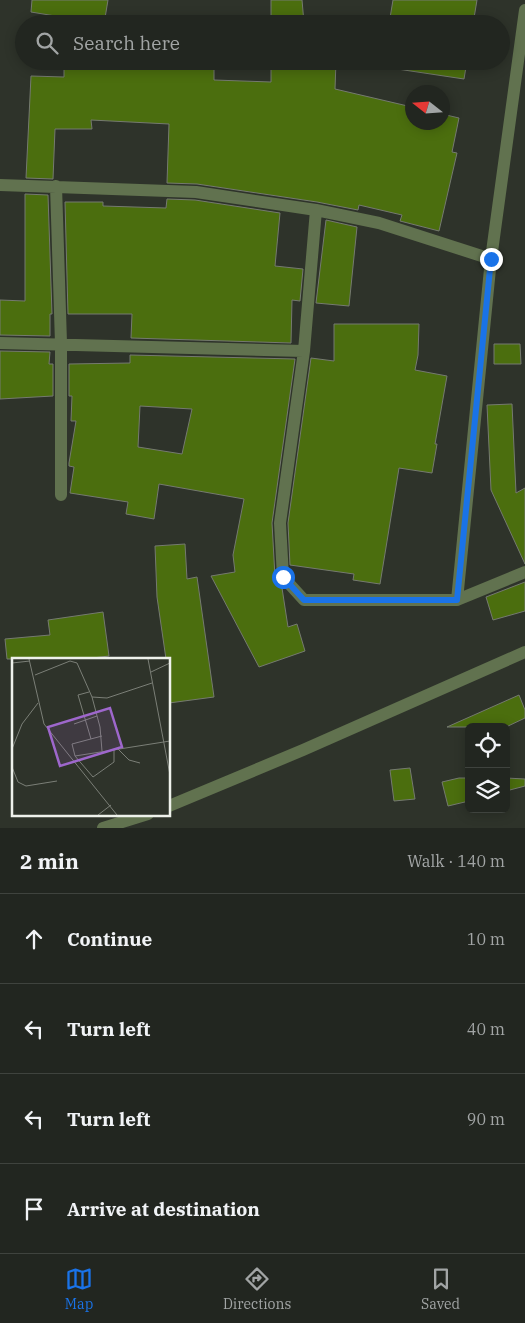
<!DOCTYPE html>
<meta charset="utf-8">
<style>
:root{--surface:#222620;--page:#2e322d;--text:#f1f3f6;--muted:#a2a5a5;--line:#3f433e;--accent:#1a73e8}
body{margin:0;font-family:"IBM Plex Serif",serif;background:var(--page);color:var(--text)}
.controls{position:absolute;right:15px;bottom:15px;display:grid;overflow:hidden;border-radius:8px;box-shadow:0 2px 12px #0003}
.controls button{width:45px;height:45px;display:grid;place-items:center;padding:0;border:0;border-bottom:1px solid var(--line);background:var(--surface);color:var(--text);font:25px sans-serif}
.compass{position:absolute;left:405px;top:85px;width:45px;height:45px;border-radius:50%;background:var(--surface);box-shadow:0 2px 12px #0003;rotate:287deg}
.stop{position:absolute;width:15px;height:15px;margin:-11px;border:4px solid #1a73e8;border-radius:50%;background:#fff}
.stop.end{background:#1a73e8;border-color:#fff;box-shadow:0 1px 5px #0008}
.list{margin:0;padding:0;list-style:none}
h2{display:flex;justify-content:space-between;align-items:center;height:65px;margin:0;padding:0 20px;font-size:21px}
h2 small{font-size:16px;font-weight:400;color:var(--muted)}
.list li{display:grid;grid-template-columns:32px 1fr auto;gap:15px;align-items:center;box-sizing:border-box;height:90px;padding:0 20px;border-top:1px solid var(--line)}
.list b{display:block;font-size:19px;white-space:nowrap}
.list em{font-size:16px;font-style:normal;color:var(--muted)}
.icon{flex:none;width:28px;height:28px;fill:none;stroke:currentColor;stroke-width:2;stroke-linecap:round;stroke-linejoin:round}
.map{position:relative;flex:none;width:525px;height:828px;overflow:hidden}
.search{position:absolute;background:var(--surface);box-shadow:0 2px 12px #0003;left:15px;right:15px;top:15px;height:55px;display:flex;align-items:center;gap:12px;box-sizing:border-box;padding:0 18px;border-radius:28px;color:var(--muted);font-size:19px}
.sheet{height:425px;background:var(--surface)}
nav{display:flex;justify-content:space-around;align-items:center;box-sizing:border-box;height:70px;border-top:1px solid var(--line);background:var(--surface);font-size:14px;color:var(--muted)}
nav a{display:grid;justify-items:center;gap:2px}
nav .on{color:var(--accent)}
.map>svg:first-child{display:block}
.building{fill:#4b6e0e;stroke:#757a70;fill-rule:evenodd}
.lines{fill:none;stroke-linecap:round;stroke-linejoin:round}
.street{stroke:#61724f;stroke-width:12}
.route{stroke:#1a73e8;stroke-width:6}
.inset-road{fill:none;stroke:#7b7f77;stroke-width:1}
.view{fill:#9e67cc;fill-opacity:0.15;stroke:#9e67cc;stroke-width:2.5}
.inset-edge{fill:none;stroke:#eef1eb;stroke-width:2.5}
</style>
<div class="map">
<svg width="525" height="828" viewBox="0 0 525 828">
<rect width="100%" height="100%" fill="#2e332a"/>
<path class="building" d="M 32,0 L 108,0 L 104,24 L 31,12 Z
M 271,0 L 302,0 L 304,23 L 325,24 L 271,24 Z
M 393,0 L 477,0 L 473,24 L 389,24 Z
M 106,61 L 134,61 L 134,63 L 214,61 L 214,80 L 271,82 L 271,61 L 336,61 L 335,89 L 412,107 L 412,122 L 442,122 L 442,114 L 459,118 L 452,152 L 457,153 L 439,231 L 400,221 L 402,215 L 359,205 L 358,210 L 317,202 L 197,184 L 167,183 L 169,124 L 91,120 L 92,129 L 55,129 L 53,179 L 26,178 L 31,76 L 64,77 L 64,64 L 106,64 Z
M 385,61 L 467,61 L 464,79 L 384,67 Z
M 25,194 L 48,195 L 52,314 L 50,314 L 50,336 L 0,335 L 0,300 L 25,301 Z
M 167,199 L 195,200 L 280,213 L 275,266 L 303,269 L 300,301 L 292,300 L 291,343 L 131,338 L 132,314 L 68,314 L 65,202 L 103,202 L 103,206 L 166,208 Z
M 326,220 L 357,227 L 349,306 L 316,303 Z
M 334,324 L 419,324 L 418,355 L 415,370 L 447,376 L 435,444 L 437,444 L 432,473 L 399,468 L 380,584 L 353,580 L 354,574 L 290,565 L 288,523 L 311,358 L 334,361 Z
M 494,344 L 520,344 L 521,364 L 494,364 Z
M 0,351 L 50,352 L 49,364 L 53,364 L 53,396 L 0,399 Z
M 130,355 L 295,359 L 272,523 L 275,577 L 282,588 L 288,627 L 297,624 L 305,651 L 259,667 L 211,576 L 235,572 L 233,555 L 244,499 L 159,484 L 154,519 L 126,514 L 128,502 L 70,493 L 74,467 L 69,466 L 69,463 L 76,421 L 71,421 L 72,396 L 69,396 L 69,364 L 130,363 ZM 140,406 L 192,409 L 182,454 L 138,447 Z
M 512,404 L 516,493 L 525,488 L 525,564 L 491,490 L 487,405 Z
M 185,544 L 187,579 L 197,577 L 214,697 L 169,703 L 169,659 L 166,659 L 157,597 L 155,546 Z
M 525,582 L 525,611 L 493,620 L 486,597 Z
M 103,612 L 109,656 L 84,659 L 7,659 L 5,639 L 50,635 L 48,620 Z
M 519,695 L 525,710 L 525,718 L 506,727 L 447,727 Z
M 410,768 L 415,799 L 394,801 L 390,770 Z
M 459,778 L 469,778 L 469,801 L 448,806 L 442,782 Z
M 506,778 L 525,779 L 525,786 L 506,791 Z"/>
<g class="lines">
<path class="street" d="M 0,185 L 196,192 L 316,210 L 379,223 L 491,259
M 56,186 L 61,343 L 61,495
M 316,210 L 304,351 L 280,523 L 283,577 L 304,600 L 457,600 L 525,572
M 0,343 L 304,351
M 457,600 L 491,259 L 525,10
M 169,806 L 303,750 L 525,652
M 103,828 L 148,814"/>
</g>
<g class="lines">
<path class="route" d="M 283,577 L 304,600 L 457,600 L 491,259"/>
</g>
<g transform="translate(12 658)">
<rect width="158" height="158" fill="#2e332a"/>
<path class="inset-road" d="M 17,1 L 32,66 L 105,157M 136,1 L 158,117M 0,5 L 18,3M 139,14 L 158,5M 23,17 L 58,3 L 65,5 L 80,39 L 88,69 L 90,93M 77,34 L 66,37 L 79,81M 80,39 L 95,40 L 140,25M 62,66 L 85,58M 90,78 L 60,86 L 63,98 L 81,119 L 102,104 L 102,91M 105,90 L 117,102 L 128,105M 0,91 L 10,66 L 26,45M 63,98 L 158,83M 0,109 L 6,124 L 14,128 L 45,123M 86,157 L 99,147"/>
<path class="view" d="M 98,50 L 110,89 L 48,108 L 36,69 Z"/>
<rect width="158" height="158" class="inset-edge"/>
</g>
</svg>
<div class="controls">
<button><svg class="icon" aria-label="locate" viewBox="0 0 24 24"><circle cx="12" cy="12" r="6"/><path d="M12 2v4M12 18v4M2 12h4M18 12h4"/></svg></button>
<button><svg class="icon" aria-label="layers" viewBox="0 0 24 24"><path d="M12 4l9 5-9 5-9-5zM3 14l9 5 9-5"/></svg></button>
</div>
<svg class="compass" viewBox="-18 -18 36 36"><path d="M0-13l5 13h-10z" fill="#e53935"/><path d="M0 13l5-13h-10z" fill="#a2a5a5"/></svg>
<div class="stop" style="left:283px;top:577px"></div>
<div class="stop end" style="left:491px;top:259px"></div>
<div class="search"><svg class="icon" aria-label="search" viewBox="0 0 24 24"><circle cx="10" cy="10" r="6"/><path d="M15 15l6 6"/></svg>Search here</div>
</div>
<section class="sheet">
<h2>2 min<small>Walk · 140 m</small></h2>
<ul class="list">
<li><svg class="icon" aria-label="ahead" viewBox="0 0 24 24"><path d="M12 20V5M6 11l6-6 6 6"/></svg><div><b>Continue</b></div><em>10 m</em></li>
<li><svg class="icon" aria-label="left" viewBox="0 0 24 24"><path d="M17 20v-9H6M10 6l-5 5 5 5"/></svg><div><b>Turn left</b></div><em>40 m</em></li>
<li><svg class="icon" aria-label="left" viewBox="0 0 24 24"><path d="M17 20v-9H6M10 6l-5 5 5 5"/></svg><div><b>Turn left</b></div><em>90 m</em></li>
<li><svg class="icon" aria-label="arrive" viewBox="0 0 24 24"><path d="M6 21V4h12l-3 4 3 4H6"/></svg><div><b>Arrive at destination</b></div></li>
</ul>
</section>
<nav>
<a class="on"><svg class="icon" aria-label="map" viewBox="0 0 24 24"><path d="M3 6l6-2 6 2 6-2v14l-6 2-6-2-6 2zM9 4v14M15 6v14"/></svg>Map</a>
<a><svg class="icon" aria-label="directions" viewBox="0 0 24 24"><path d="M12 3l9 9-9 9-9-9zM9 14v-3h6M13 9l2 2-2 2"/></svg>Directions</a>
<a><svg class="icon" aria-label="saved" viewBox="0 0 24 24"><path d="M7 4h10v16l-5-4-5 4z"/></svg>Saved</a>
</nav>
